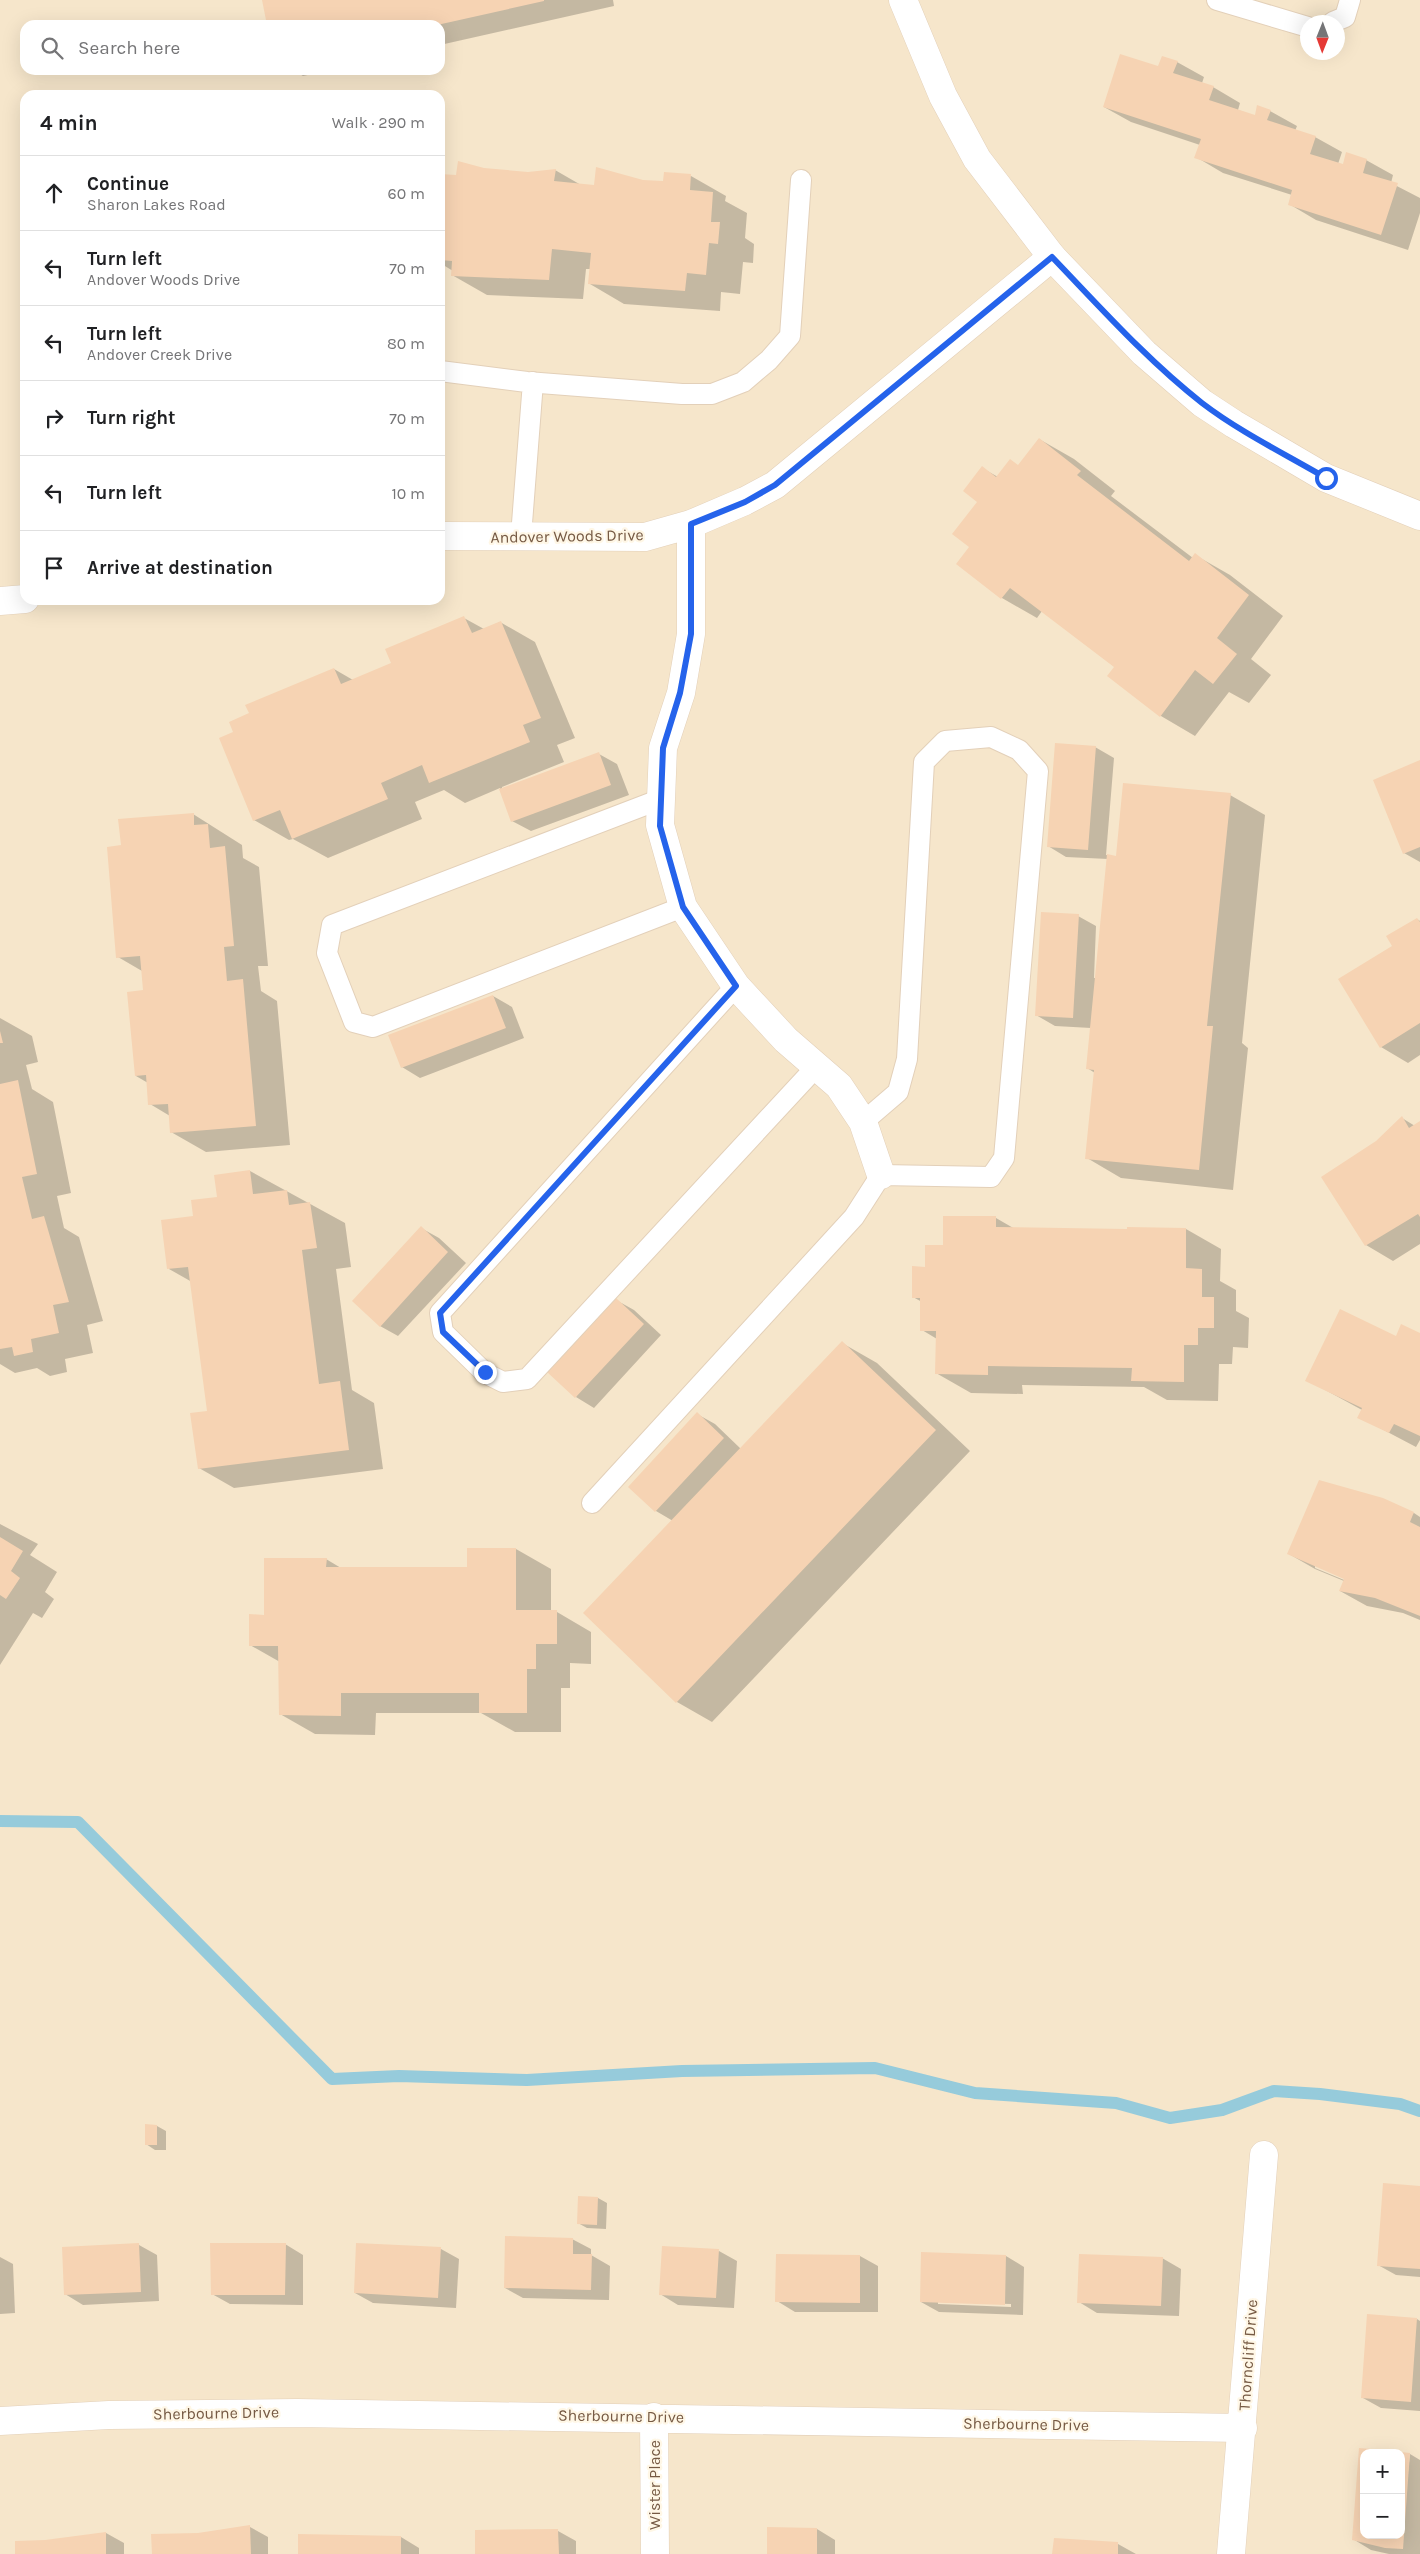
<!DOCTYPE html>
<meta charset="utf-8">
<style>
:root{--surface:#fff;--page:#f2f2f2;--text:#202124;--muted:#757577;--line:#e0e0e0}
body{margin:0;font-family:Karla,sans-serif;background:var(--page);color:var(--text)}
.controls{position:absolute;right:15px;bottom:15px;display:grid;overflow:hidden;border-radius:10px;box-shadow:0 5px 20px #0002}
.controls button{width:45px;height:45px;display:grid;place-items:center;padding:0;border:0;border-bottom:1px solid var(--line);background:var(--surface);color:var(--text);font:25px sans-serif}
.compass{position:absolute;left:1300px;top:15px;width:45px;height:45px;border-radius:50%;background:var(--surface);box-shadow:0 5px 20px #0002;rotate:181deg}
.stop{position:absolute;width:15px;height:15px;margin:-11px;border:4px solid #2563eb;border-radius:50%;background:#fff}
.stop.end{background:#2563eb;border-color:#fff;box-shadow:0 1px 5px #0008}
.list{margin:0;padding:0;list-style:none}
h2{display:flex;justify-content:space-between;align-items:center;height:65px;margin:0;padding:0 20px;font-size:21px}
h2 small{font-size:16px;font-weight:400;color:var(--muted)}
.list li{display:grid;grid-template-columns:32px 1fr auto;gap:15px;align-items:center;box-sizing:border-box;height:75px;padding:0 20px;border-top:1px solid var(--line)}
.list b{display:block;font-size:19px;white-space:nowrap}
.list p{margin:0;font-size:16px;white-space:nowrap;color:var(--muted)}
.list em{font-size:16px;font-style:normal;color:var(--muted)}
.icon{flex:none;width:28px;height:28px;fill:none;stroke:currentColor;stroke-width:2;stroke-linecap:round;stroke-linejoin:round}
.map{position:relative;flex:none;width:1420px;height:2554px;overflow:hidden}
.search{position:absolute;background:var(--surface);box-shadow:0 5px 20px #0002;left:20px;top:20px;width:425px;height:55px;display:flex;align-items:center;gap:12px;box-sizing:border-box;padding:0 18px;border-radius:15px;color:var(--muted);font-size:19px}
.panel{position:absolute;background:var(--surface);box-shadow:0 5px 20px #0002;left:20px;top:90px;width:425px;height:515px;border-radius:15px}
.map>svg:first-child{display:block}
.residential{fill:#f6e6cb;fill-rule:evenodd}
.shadow{fill:#0003;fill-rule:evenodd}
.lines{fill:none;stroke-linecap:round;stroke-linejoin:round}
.stream{stroke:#96cbdb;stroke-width:12}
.building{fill:#f6d3b3}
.service-casing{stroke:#e3d0b9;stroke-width:22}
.minor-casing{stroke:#e3d0b9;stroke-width:29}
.tertiary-casing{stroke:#e3d0b9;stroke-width:29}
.service{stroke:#fff;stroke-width:20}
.minor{stroke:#fff;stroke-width:28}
.tertiary{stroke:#fff;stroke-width:28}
.route{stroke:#2563eb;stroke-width:6}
.labels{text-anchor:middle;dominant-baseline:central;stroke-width:4.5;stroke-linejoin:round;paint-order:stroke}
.street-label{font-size:16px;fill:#765a44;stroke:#fff7e6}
</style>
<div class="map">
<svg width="1420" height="2554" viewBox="0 0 1420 2554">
<rect width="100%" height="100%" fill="#fef4de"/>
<path class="residential" d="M 0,0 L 1420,0 L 1420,2554 L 0,2554 ZM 1308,22 L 1338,22 L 1338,52 L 1308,52 ZM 25,25 L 440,25 L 440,70 L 25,70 ZM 25,95 L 440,95 L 440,600 L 25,600 ZM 1364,2453 L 1401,2453 L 1401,2535 L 1364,2535 Z"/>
<path class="shadow" d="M 269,0 L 613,0 L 614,6 L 440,45 L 440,25 L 268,25 Z
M 1177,62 L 1204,77 L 1202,83 L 1213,87 L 1240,103 L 1238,110 L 1255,116 L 1270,111 L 1297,126 L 1295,131 L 1315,137 L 1342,152 L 1338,164 L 1343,166 L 1366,160 L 1393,175 L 1391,183 L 1420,198 L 1420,213 L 1408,250 L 1316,220 L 1289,204 L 1292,195 L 1223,173 L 1196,157 L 1200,145 L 1131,122 L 1104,107 L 1159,67 Z
M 293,70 L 331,70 L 303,76 Z
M 484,169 L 528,173 L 555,170 L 581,185 L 596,186 L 643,181 L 664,183 L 691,176 L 726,196 L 725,201 L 747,213 L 745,238 L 754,244 L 753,263 L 743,262 L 740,294 L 721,292 L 720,311 L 624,304 L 590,284 L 591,269 L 586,269 L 583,299 L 487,295 L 452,275 L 453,271 L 440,263 L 440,175 L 457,176 Z
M 1039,439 L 1074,459 L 1115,491 L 1111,496 L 1193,558 L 1195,555 L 1230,575 L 1283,616 L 1251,659 L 1271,675 L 1249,703 L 1229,692 L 1195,736 L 1161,716 L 1115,667 L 1042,611 L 1037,618 L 1002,598 L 971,547 L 982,468 L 998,477 L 1019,466 Z
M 464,618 L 484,629 L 500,622 L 535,642 L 575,738 L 557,745 L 564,762 L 502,787 L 502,789 L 599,754 L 617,764 L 629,795 L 531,831 L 512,821 L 500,788 L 465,803 L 444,790 L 415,802 L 422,819 L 328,858 L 293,839 L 289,840 L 254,820 L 234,733 L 250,714 L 334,669 L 353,680 L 393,664 Z
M 1095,747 L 1114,758 L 1106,855 L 1117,857 L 1230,795 L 1265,815 L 1242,1043 L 1248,1048 L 1233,1190 L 1121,1178 L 1087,1158 L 1095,1073 L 1087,1068 L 1091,1028 L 1055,1026 L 1036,1015 L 1078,916 L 1096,926 L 1094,978 L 1096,978 L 1108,859 L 1066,857 L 1048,846 Z
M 1420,762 L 1420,862 L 1404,853 Z
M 193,814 L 242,845 L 243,858 L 259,867 L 268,966 L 258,966 L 261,991 L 277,1001 L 290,1145 L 206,1152 L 171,1132 L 170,1116 L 150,1104 L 148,1083 L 136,1076 L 144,991 L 142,971 L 118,957 L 122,847 Z
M 1417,919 L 1420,921 L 1420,1055 L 1408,1063 L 1381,1047 L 1394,946 Z
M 493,996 L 512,1007 L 524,1038 L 420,1078 L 402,1067 Z
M 0,1018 L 32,1036 L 38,1062 L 26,1065 L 32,1089 L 53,1102 L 71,1193 L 57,1196 L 64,1228 L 79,1237 L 103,1321 L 87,1325 L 93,1353 L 65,1359 L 67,1372 L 50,1376 L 37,1368 L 15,1373 L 0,1364 Z
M 1402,1118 L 1415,1126 L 1420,1122 L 1420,1244 L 1393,1261 L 1366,1245 L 1377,1142 Z
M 250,1171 L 345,1223 L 351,1267 L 336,1269 L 352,1390 L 374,1403 L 383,1469 L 234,1488 L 199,1468 L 209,1412 L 192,1282 L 169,1269 L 194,1217 Z
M 944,1217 L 996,1218 L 1015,1229 L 1186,1229 L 1221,1249 L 1220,1281 L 1236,1290 L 1236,1311 L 1249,1318 L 1248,1348 L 1233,1347 L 1232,1364 L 1219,1364 L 1218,1401 L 1167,1400 L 1144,1387 L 1022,1385 L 1023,1394 L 971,1393 L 936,1373 L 937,1339 L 922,1330 L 922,1302 L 913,1297 L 926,1268 L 944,1247 Z
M 421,1228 L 439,1238 L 466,1263 L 398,1336 L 380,1326 Z
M 616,1300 L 634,1310 L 661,1335 L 594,1408 L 576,1397 Z
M 1420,1335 L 1420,1440 L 1416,1447 L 1359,1417 L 1362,1410 L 1307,1380 Z
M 842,1343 L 877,1363 L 970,1451 L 712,1722 L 677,1702 L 673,1521 L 656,1511 L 629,1487 L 697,1414 L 715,1424 L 741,1449 Z
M 1414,1513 L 1420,1517 L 1420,1620 L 1403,1613 L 1367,1606 L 1340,1591 L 1344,1581 L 1315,1569 L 1289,1554 ZM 1315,1565 L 1350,1580 L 1349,1582 L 1315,1568 Z
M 0,1524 L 38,1544 L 30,1555 L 57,1572 L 45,1592 L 54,1599 L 42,1618 L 33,1613 L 0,1665 Z
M 516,1549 L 551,1569 L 551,1612 L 557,1612 L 591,1632 L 591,1664 L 570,1663 L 570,1688 L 561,1688 L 561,1732 L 515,1732 L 481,1713 L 376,1713 L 375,1735 L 315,1734 L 280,1714 L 280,1662 L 250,1645 L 265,1616 L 326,1559 L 341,1568 L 468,1568 Z
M 147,2126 L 157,2126 L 166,2131 L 166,2150 L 155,2150 L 146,2144 Z
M 1420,2187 L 1420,2277 L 1396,2275 L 1378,2265 Z
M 598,2198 L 607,2203 L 606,2229 L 587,2228 L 578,2223 Z
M 572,2239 L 591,2249 L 591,2255 L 610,2266 L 609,2300 L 523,2298 L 505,2288 Z
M 285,2244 L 303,2255 L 303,2305 L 230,2304 L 212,2294 Z
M 357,2244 L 441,2249 L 459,2259 L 456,2308 L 373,2303 L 355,2293 Z
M 139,2245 L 157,2255 L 159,2301 L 83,2305 L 65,2294 Z
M 719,2251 L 737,2261 L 734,2308 L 678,2305 L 660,2294 Z
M 922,2254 L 1006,2256 L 1024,2267 L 1023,2315 L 939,2312 L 921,2302 ZM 938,2302 L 1011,2304 L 1011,2307 L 938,2304 Z
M 860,2256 L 878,2266 L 878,2312 L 795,2312 L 777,2301 Z
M 0,2257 L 13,2264 L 15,2313 L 0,2314 Z
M 1162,2258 L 1181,2269 L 1179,2316 L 1097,2313 L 1079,2302 Z
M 1417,2319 L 1420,2321 L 1420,2411 L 1381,2408 L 1363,2398 Z
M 1360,2450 L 1396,2453 L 1364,2453 L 1364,2535 L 1401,2535 L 1410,2454 L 1420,2460 L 1420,2554 L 1389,2554 L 1371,2550 L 1353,2539 Z
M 250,2527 L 268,2537 L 268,2554 L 153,2554 L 198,2534 Z
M 817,2529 L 835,2540 L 835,2554 L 768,2554 Z
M 476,2531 L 558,2531 L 576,2541 L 576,2554 L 476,2554 Z
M 106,2533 L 124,2543 L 124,2554 L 16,2554 L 45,2542 Z
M 401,2537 L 419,2548 L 419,2554 L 299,2554 Z
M 1118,2544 L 1136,2554 L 1054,2554 Z"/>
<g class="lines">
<path class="stream" d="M 0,1821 L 78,1822 L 332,2079 L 399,2076 L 527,2080 L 682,2071 L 875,2068 L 975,2093 L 1116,2103 L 1170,2118 L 1222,2110 L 1274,2091 L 1320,2094 L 1400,2104 L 1420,2111"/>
</g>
<path class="building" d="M 262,0 L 544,0 L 544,1 L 437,25 L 267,25 Z
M 1120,54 L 1158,66 L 1162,56 L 1178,61 L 1173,73 L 1214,86 L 1209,100 L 1255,115 L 1257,105 L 1271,110 L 1267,120 L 1316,136 L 1310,154 L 1343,164 L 1346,152 L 1367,159 L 1363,173 L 1398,183 L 1381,235 L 1288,205 L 1292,190 L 1194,158 L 1201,139 L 1103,107 Z
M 458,161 L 484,168 L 528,172 L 556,169 L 554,181 L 594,185 L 596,167 L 643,180 L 663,181 L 664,172 L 691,174 L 690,190 L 713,192 L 711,222 L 720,222 L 718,244 L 709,243 L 706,275 L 687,273 L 685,291 L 588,284 L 591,253 L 552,249 L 549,280 L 451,276 L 452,261 L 440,260 L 440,174 L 456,175 Z
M 1039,438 L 1081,471 L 1077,475 L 1189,561 L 1195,553 L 1249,595 L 1217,638 L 1237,654 L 1213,684 L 1195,670 L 1160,717 L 1107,676 L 1114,667 L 1010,588 L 1001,599 L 956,564 L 969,547 L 952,534 L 977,502 L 963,491 L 982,466 L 996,477 L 1010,459 L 1018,465 Z
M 464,616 L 472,633 L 501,621 L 541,718 L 523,725 L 530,742 L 429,783 L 422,765 L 381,783 L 388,799 L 292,839 L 280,810 L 253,821 L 219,738 L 233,732 L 229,722 L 249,713 L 245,705 L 334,668 L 341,684 L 391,663 L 385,649 Z
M 1055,743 L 1096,746 L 1088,850 L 1047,847 Z
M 599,752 L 611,785 L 511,822 L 499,789 Z
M 1420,760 L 1420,847 L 1403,854 L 1373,780 Z
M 1123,783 L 1231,793 L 1207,1026 L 1213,1026 L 1199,1170 L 1085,1159 L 1094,1070 L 1086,1069 L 1107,854 L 1116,856 Z
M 194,813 L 194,825 L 208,824 L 210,848 L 225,846 L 234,946 L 224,947 L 227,981 L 243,979 L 256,1126 L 170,1133 L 168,1104 L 148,1105 L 146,1075 L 135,1076 L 127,992 L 143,990 L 140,956 L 116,958 L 107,847 L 121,845 L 118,819 Z
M 1041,912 L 1079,914 L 1073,1018 L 1035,1016 Z
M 1417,918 L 1420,922 L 1420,1023 L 1380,1048 L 1338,979 L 1392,946 L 1386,936 Z
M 493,995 L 506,1028 L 401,1068 L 388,1035 Z
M 0,1031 L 3,1043 L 0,1043 Z
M 18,1080 L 37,1174 L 22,1177 L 32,1219 L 44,1216 L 69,1302 L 53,1305 L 59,1333 L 31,1339 L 33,1352 L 14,1356 L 12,1347 L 0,1349 L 0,1084 Z
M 1402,1116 L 1409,1128 L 1420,1121 L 1420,1217 L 1418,1214 L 1365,1246 L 1321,1177 L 1376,1141 Z
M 250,1170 L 253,1194 L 287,1190 L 289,1205 L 310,1202 L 317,1248 L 302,1250 L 319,1384 L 340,1381 L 349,1450 L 198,1469 L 190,1413 L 207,1411 L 188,1267 L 167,1269 L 161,1220 L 193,1216 L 191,1200 L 217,1197 L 214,1175 Z
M 943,1216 L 996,1216 L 996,1227 L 1127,1229 L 1127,1227 L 1186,1228 L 1186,1268 L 1202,1269 L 1202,1297 L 1214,1297 L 1214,1328 L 1198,1328 L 1198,1345 L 1184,1345 L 1184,1382 L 1131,1381 L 1132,1368 L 988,1366 L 988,1375 L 935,1374 L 936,1331 L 920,1331 L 920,1298 L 912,1298 L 912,1266 L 925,1267 L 925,1245 L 943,1245 Z
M 421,1226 L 448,1252 L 380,1327 L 352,1301 Z
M 616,1298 L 644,1324 L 575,1398 L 547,1372 Z
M 1340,1309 L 1396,1336 L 1401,1324 L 1420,1333 L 1420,1436 L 1394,1424 L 1389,1433 L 1357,1418 L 1362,1408 L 1305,1381 Z
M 842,1341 L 936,1430 L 676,1703 L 583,1613 Z
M 697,1412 L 724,1438 L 655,1512 L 628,1487 Z
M 1319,1480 L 1383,1498 L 1414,1512 L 1410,1522 L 1420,1527 L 1420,1616 L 1375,1598 L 1339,1591 L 1344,1579 L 1287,1554 Z
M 0,1537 L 23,1551 L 11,1571 L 20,1578 L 6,1599 L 0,1595 Z
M 467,1548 L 516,1548 L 516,1610 L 557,1610 L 557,1644 L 536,1644 L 536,1669 L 527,1669 L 527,1713 L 479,1713 L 479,1693 L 341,1693 L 341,1716 L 279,1715 L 278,1646 L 249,1646 L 249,1614 L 264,1615 L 264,1558 L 327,1558 L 326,1567 L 467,1567 Z
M 145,2124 L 157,2125 L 157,2145 L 145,2145 Z
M 1383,2183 L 1420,2186 L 1420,2269 L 1377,2266 Z
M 578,2196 L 598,2197 L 597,2225 L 577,2224 Z
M 505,2236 L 573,2238 L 573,2254 L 592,2254 L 591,2290 L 504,2288 Z
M 139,2243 L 141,2292 L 64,2295 L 62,2247 Z
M 210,2243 L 286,2243 L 285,2295 L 211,2295 Z
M 356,2243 L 441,2247 L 438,2298 L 354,2293 Z
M 662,2246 L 719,2249 L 716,2298 L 659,2295 Z
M 921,2252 L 1006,2255 L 1005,2305 L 920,2302 Z
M 776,2254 L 860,2255 L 860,2303 L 775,2302 Z
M 1079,2254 L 1163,2257 L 1161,2306 L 1077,2303 Z
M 1367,2314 L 1417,2318 L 1411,2402 L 1361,2398 Z
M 1359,2448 L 1394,2451 L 1364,2453 L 1364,2535 L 1401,2535 L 1401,2452 L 1410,2453 L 1403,2549 L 1385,2548 L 1352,2540 Z
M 250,2525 L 251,2554 L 152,2554 L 151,2534 L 198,2533 Z
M 767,2527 L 817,2528 L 817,2554 L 767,2554 Z
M 558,2529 L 559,2554 L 475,2554 L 475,2530 Z
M 106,2532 L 106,2554 L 15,2554 L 15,2541 L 45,2540 Z
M 298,2534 L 401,2536 L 401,2554 L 298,2554 Z
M 1054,2538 L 1118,2542 L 1118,2554 L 1052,2554 Z"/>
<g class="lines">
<defs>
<path id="service" d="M 1217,0 L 1308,27
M 1333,22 L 1345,17 L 1350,0
M 440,371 L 527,382 L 682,394 L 712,394 L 743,382 L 769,360 L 790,336 L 801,180
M 521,536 L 533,382
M 661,799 L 332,925 L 327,953 L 354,1022 L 373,1027 L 683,907
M 736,986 L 440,1313 L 443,1332 L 485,1373 L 503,1382 L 527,1379 L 817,1066
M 592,1503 L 854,1217 L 881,1175 L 991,1177 L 1004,1158 L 1038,771 L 1019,750 L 991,737 L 945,741 L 924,762 L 907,1059 L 898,1092 L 863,1122"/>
<path id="minor" d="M 691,524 L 691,634 L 681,693 L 663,748 L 660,825 L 683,907 L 736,986 L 786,1040 L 839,1086 L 863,1122 L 881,1175
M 440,536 L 645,537 L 691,524 L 745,501 L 775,485 L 1052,257
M 0,601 L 25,599
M 654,2417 L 655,2554
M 0,2421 L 109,2415 L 297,2413 L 1243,2428
M 1231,2554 L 1264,2155"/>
<path id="tertiary" d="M 903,0 L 943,96 L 977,159 L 1052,257 L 1144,353 L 1202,403 L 1234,424 L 1326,478 L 1420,516"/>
</defs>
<use href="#service" class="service-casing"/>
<use href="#minor" class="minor-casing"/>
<use href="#tertiary" class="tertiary-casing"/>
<use href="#service" class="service"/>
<use href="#minor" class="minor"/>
<use href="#tertiary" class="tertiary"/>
</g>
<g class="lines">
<path class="route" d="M 485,1372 L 443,1332 L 440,1313 L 736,986 L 683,907 L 660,826 L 663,748 L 680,693 L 691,634 L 691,524 L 745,502 L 775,485 L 1052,257 C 1100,307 1147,360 1202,403 C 1240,432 1285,454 1326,478"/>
</g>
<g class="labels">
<g class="street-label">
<text transform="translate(567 536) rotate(-1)">Andover Woods Drive</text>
<text transform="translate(1248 2355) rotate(-86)">Thorncliff Drive</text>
<text transform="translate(216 2413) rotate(-1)">Sherbourne Drive</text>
<text transform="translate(621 2416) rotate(1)">Sherbourne Drive</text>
<text transform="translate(1026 2424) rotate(1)">Sherbourne Drive</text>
<text transform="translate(654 2485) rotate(-90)">Wister Place</text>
</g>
</g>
</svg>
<div class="controls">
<button>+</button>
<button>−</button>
</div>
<svg class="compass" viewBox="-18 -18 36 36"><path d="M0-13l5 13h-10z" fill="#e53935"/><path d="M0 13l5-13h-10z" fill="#757577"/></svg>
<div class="stop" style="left:1326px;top:478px"></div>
<div class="stop end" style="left:485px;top:1372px"></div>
<div class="search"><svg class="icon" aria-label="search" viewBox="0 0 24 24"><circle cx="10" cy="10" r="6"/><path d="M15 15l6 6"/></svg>Search here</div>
<section class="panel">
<h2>4 min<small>Walk · 290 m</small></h2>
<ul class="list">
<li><svg class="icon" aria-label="ahead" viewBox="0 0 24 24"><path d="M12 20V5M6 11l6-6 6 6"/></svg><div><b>Continue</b><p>Sharon Lakes Road</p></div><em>60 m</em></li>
<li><svg class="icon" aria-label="left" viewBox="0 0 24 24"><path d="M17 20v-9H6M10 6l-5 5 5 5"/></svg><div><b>Turn left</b><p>Andover Woods Drive</p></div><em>70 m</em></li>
<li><svg class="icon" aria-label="left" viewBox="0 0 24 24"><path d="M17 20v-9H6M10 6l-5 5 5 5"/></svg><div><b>Turn left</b><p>Andover Creek Drive</p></div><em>80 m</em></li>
<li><svg class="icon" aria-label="right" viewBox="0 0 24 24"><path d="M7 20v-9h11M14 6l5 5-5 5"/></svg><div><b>Turn right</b></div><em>70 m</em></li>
<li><svg class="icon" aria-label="left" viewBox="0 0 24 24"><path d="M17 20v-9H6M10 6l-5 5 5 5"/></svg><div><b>Turn left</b></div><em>10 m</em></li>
<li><svg class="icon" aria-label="arrive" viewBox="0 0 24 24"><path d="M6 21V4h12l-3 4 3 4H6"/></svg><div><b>Arrive at destination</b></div></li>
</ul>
</section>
</div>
